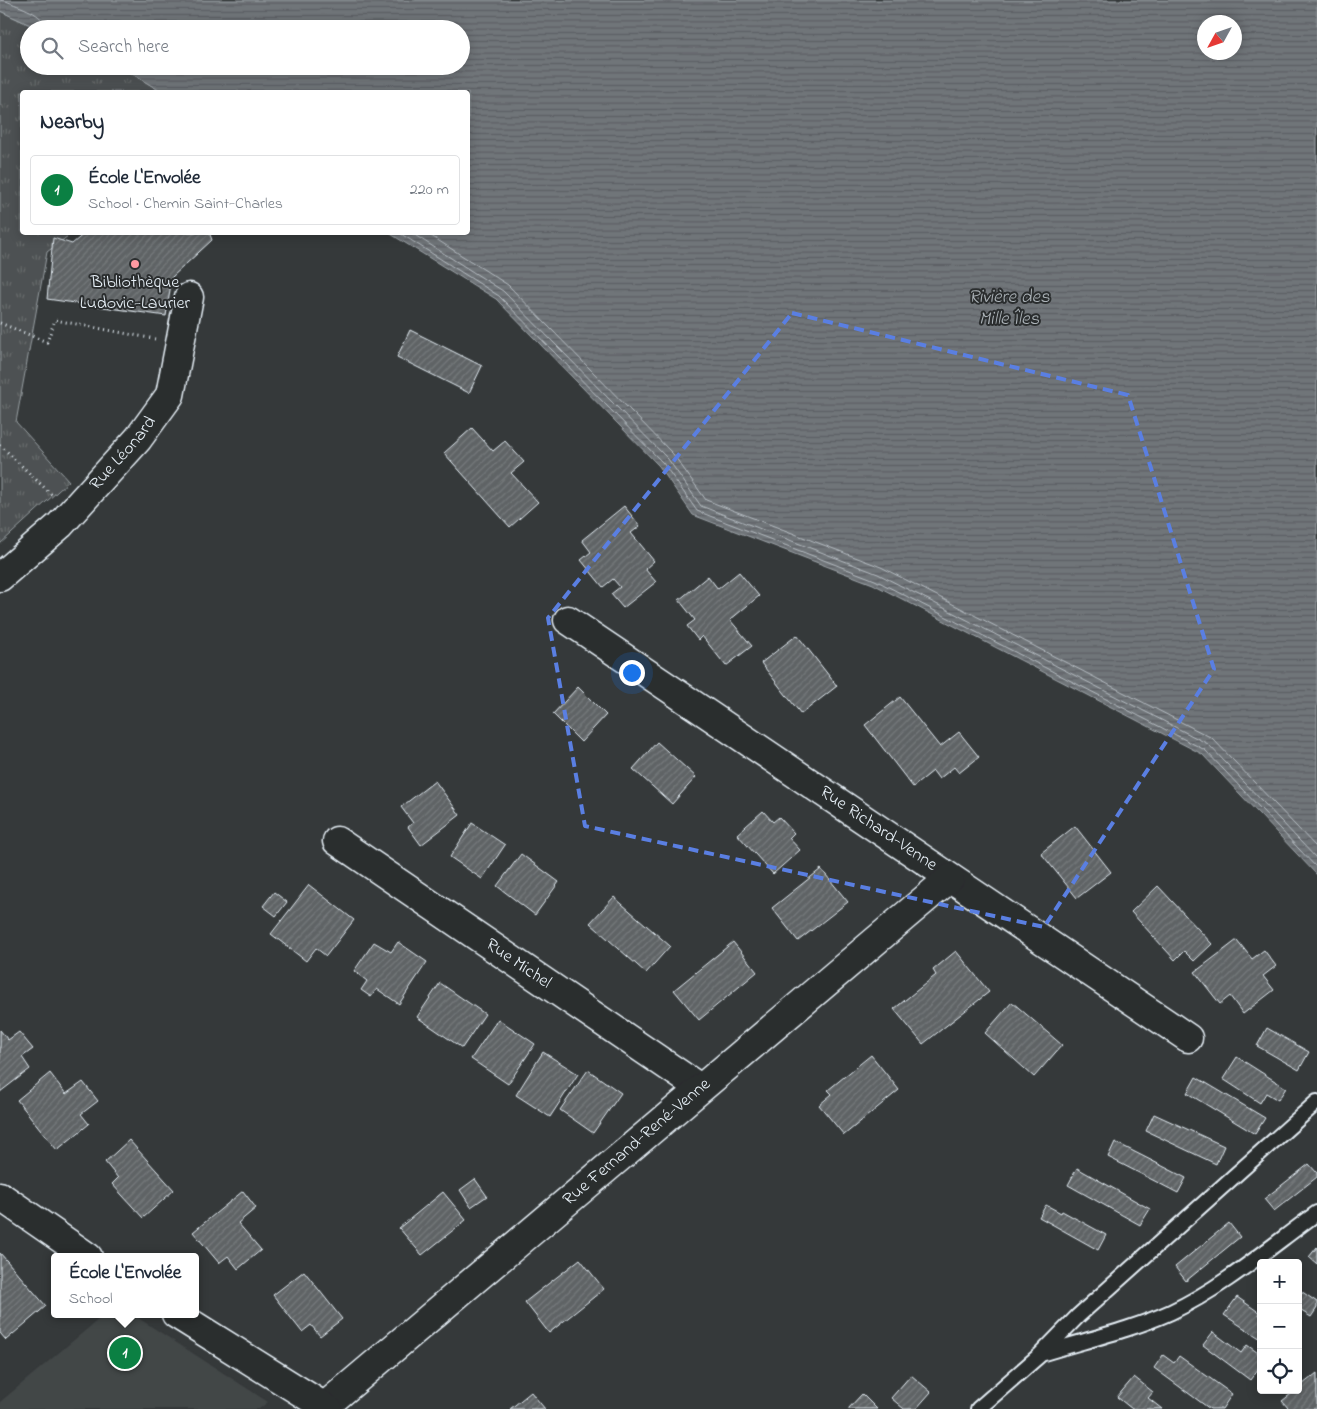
<!DOCTYPE html>
<meta charset="utf-8">
<style>
:root{--surface:#fff;--page:#f6f6f7;--text:#1f2937;--muted:#747a83;--line:#e0e1e3;--accent:#0b8043}
body{margin:0;font-family:"Indie Flower",sans-serif;background:var(--page);color:var(--text)}
.controls{position:absolute;right:15px;bottom:15px;display:grid;overflow:hidden;border-radius:5px;box-shadow:0 2px 12px #0003}
.controls button{width:45px;height:45px;display:grid;place-items:center;padding:0;border:0;border-bottom:1px solid var(--line);background:var(--surface);color:var(--text);font:25px sans-serif}
.compass{position:absolute;left:1197px;top:15px;width:45px;height:45px;border-radius:50%;background:var(--surface);box-shadow:0 2px 12px #0003;rotate:230deg}
.you{position:absolute;left:631px;top:672px;width:18px;height:18px;margin:-12px;border:4px solid #fff;border-radius:50%;background:#1a73e8;box-shadow:0 0 0 8px #1a73e833}
.badge{display:grid;place-items:center;width:32px;height:32px;border-radius:50%;background:var(--accent);color:#fff;font-size:16px;font-weight:700}
.pin{position:absolute;translate:-50% -50%;border:2px solid #fff;box-shadow:0 1px 5px #0006}
.popup{position:absolute;left:51px;top:1253px;width:148px;height:65px;box-sizing:border-box;display:grid;place-content:center;border-radius:5px;background:var(--surface);filter:drop-shadow(0 1px 4px #0005);font-size:16px;white-space:nowrap;color:var(--muted)}
.popup b{font-size:19px;color:var(--text)}
.popup::after{content:'';position:absolute;left:50%;top:100%;margin-left:-10px;border:10px solid transparent;border-top-color:var(--surface)}
.list{margin:0;padding:0;list-style:none}
h2{display:flex;justify-content:space-between;align-items:center;height:65px;margin:0;padding:0 20px;font-size:21px}
h2 small{font-size:16px;font-weight:400;color:var(--muted)}
.list li{display:grid;grid-template-columns:32px 1fr auto;gap:15px;align-items:center;box-sizing:border-box;height:70px;margin:0 10px 10px;padding:0 10px;border:1px solid var(--line);border-radius:5px}
.list b{display:block;font-size:19px;white-space:nowrap}
.list p{margin:0;font-size:16px;white-space:nowrap;color:var(--muted)}
.list em{font-size:16px;font-style:normal;color:var(--muted)}
.icon{flex:none;width:28px;height:28px;fill:none;stroke:currentColor;stroke-width:2;stroke-linecap:round;stroke-linejoin:round}
.map{position:relative;flex:none;width:1317px;height:1409px;overflow:hidden}
.search{position:absolute;background:var(--surface);box-shadow:0 2px 12px #0003;left:20px;top:20px;width:450px;height:55px;display:flex;align-items:center;gap:12px;box-sizing:border-box;padding:0 18px;border-radius:28px;color:var(--muted);font-size:19px}
.panel{position:absolute;background:var(--surface);box-shadow:0 2px 12px #0003;left:20px;top:90px;width:450px;height:145px;border-radius:5px}
.map>svg:first-child{display:block}
.built{fill:#424647}
.park{fill:url(#park-tufts);stroke:#9aa1a5}
.water{fill:url(#water-rules);stroke:#a0a7ac;fill-rule:evenodd}
.lines{fill:none;stroke-linecap:round;stroke-linejoin:round}
.shore{stroke:#b8bfc5;stroke-width:1}
.building{fill:url(#building-hatch);stroke:#e8f1f8}
.lane-casing{stroke:#e8f1f8;stroke-width:18}
.street-casing{stroke:#e8f1f8;stroke-width:31}
.secondary-casing{stroke:#e8f1f8;stroke-width:31}
.path{stroke:#e8f1f8;stroke-width:3;stroke-dasharray:1 4;stroke-linecap:butt}
.lane{stroke:#2a2d2e;stroke-width:14}
.street{stroke:#2a2d2e;stroke-width:28}
.secondary{stroke:#2a2d2e;stroke-width:28}
.marked{fill:none;stroke:#5a7fe2;stroke-width:4;stroke-dasharray:10 6;stroke-linejoin:round}
.poi-dot{fill:#ff9aa2;stroke:#2a2d2e;stroke-width:2}
.labels{text-anchor:middle;dominant-baseline:central;stroke-width:4;stroke-linejoin:round;paint-order:stroke}
.poi-label{font-size:18px;fill:#e8f1f8;stroke:#2a2d2e}
.street-label{font-size:18px;fill:#e8f1f8;stroke:#2a2d2e}
.water-label{font-size:19px;font-style:italic;fill:#acb3b8;stroke:#2a2d2e}
</style>
<div class="map">
<svg width="1317" height="1409" viewBox="0 0 1317 1409">
<defs>
<pattern id="park-tufts" width="24" height="20" patternUnits="userSpaceOnUse" patternTransform="scale(1.25)"><rect width="24" height="20" fill="#4d5152"/><path d="M3 7l-1-3M5 7V3M7 7l1-3M15 17l-1-3M17 17v-4M19 17l1-3" fill="none" stroke="#676a6c"/></pattern>
<pattern id="water-rules" width="6" height="5" patternUnits="userSpaceOnUse" patternTransform="scale(1.25)"><rect width="6" height="5" fill="#707579"/><path d="M0 2.5h6" fill="none" stroke="#5b5e62"/></pattern>
<pattern id="building-hatch" width="6" height="6" patternUnits="userSpaceOnUse" patternTransform="scale(1.25)"><rect width="6" height="6" fill="#5f6365"/><path d="M-1 1l2-2M0 6l6-6M5 7l2-2" fill="none" stroke="#767a7c"/></pattern>
</defs>
<rect width="100%" height="100%" fill="#35393a"/>
<filter id="ink" filterUnits="userSpaceOnUse"><feTurbulence type="fractalNoise" baseFrequency=".02" numOctaves="2"/><feDisplacementMap in="SourceGraphic" scale="10" xChannelSelector="R" yChannelSelector="G"/><feConvolveMatrix kernelMatrix="1 2 1 2 8 2 1 2 1" color-interpolation-filters="sRGB"/></filter>
<g filter="url(#ink)">
<path class="built" d="M 105,1314 L 132,1314 L 268,1402 L 259,1409 L 0,1409 L 0,1402 Z"/>
<path class="park" d="M 0,11 L 39,29 L 29,29 L 29,66 L 119,66 L 162,92 L 22,92 L 22,232 L 72,233 L 47,252 L 16,422 L 69,481 L 0,544 Z"/>
<path class="water" d="M 0,0 L 1317,0 L 1317,875 L 1202,754 L 873,584 L 693,515 L 659,466 L 496,299 L 389,233 L 468,232 L 468,92 L 162,92 L 119,66 L 461,66 L 461,29 L 39,29 L 0,11 ZM 1204,22 L 1234,22 L 1234,52 L 1204,52 Z"/>
<g class="lines">
<path class="shore" d="M 0,0 L 6,1 C 19,7 45,13 46,29
M 398,232 L 499,296 L 663,463 L 697,511 L 875,580 L 1205,750 L 1317,868
M 410,232 L 503,291 L 668,459 L 701,506 L 878,574 L 1208,744 L 1317,859
M 425,232 L 508,285 L 673,454 L 706,500 L 881,567 L 1212,738 L 1317,848"/>
</g>
<path class="building" d="M 86,232 L 209,232 L 212,240 L 172,277 L 166,316 L 47,299 L 53,238 L 72,244 Z
M 410,330 L 482,366 L 469,393 L 397,357 Z
M 472,428 L 493,451 L 505,441 L 524,462 L 511,473 L 538,502 L 510,527 L 444,453 Z
M 624,506 L 640,526 L 631,533 L 654,561 L 645,569 L 656,582 L 623,608 L 611,594 L 620,587 L 613,579 L 603,587 L 581,560 L 591,552 L 582,540 Z
M 739,572 L 759,596 L 730,620 L 752,646 L 726,666 L 702,636 L 698,640 L 687,626 L 695,620 L 679,600 L 708,576 L 718,589 Z
M 797,635 L 837,686 L 801,714 L 761,663 Z
M 578,687 L 606,715 L 581,742 L 553,714 Z
M 900,697 L 940,747 L 959,732 L 979,757 L 959,773 L 954,767 L 939,779 L 933,771 L 913,787 L 865,725 Z
M 657,742 L 696,777 L 672,804 L 633,769 Z
M 435,781 L 460,815 L 421,845 L 408,827 L 413,823 L 401,807 Z
M 763,811 L 773,822 L 779,817 L 794,833 L 789,838 L 800,850 L 773,874 L 737,834 Z
M 472,823 L 505,845 L 482,879 L 450,857 Z
M 1075,826 L 1111,872 L 1077,898 L 1041,853 Z
M 521,854 L 559,882 L 535,915 L 497,886 Z
M 821,869 L 848,902 L 798,941 L 772,908 Z
M 309,885 L 354,920 L 326,956 L 316,948 L 306,961 L 271,934 Z
M 1158,886 L 1212,944 L 1194,961 L 1184,951 L 1175,960 L 1131,912 Z
M 274,892 L 287,902 L 276,916 L 263,906 Z
M 614,897 L 670,946 L 646,973 L 590,923 Z
M 1237,940 L 1252,959 L 1264,950 L 1276,966 L 1263,976 L 1274,990 L 1243,1014 L 1230,996 L 1220,1004 L 1195,972 Z
M 374,942 L 391,952 L 398,942 L 427,962 L 399,1004 L 377,989 L 371,997 L 361,990 L 367,981 L 354,971 Z
M 733,942 L 757,972 L 699,1020 L 674,990 Z
M 956,951 L 989,992 L 923,1044 L 894,1009 L 936,975 L 933,970 Z
M 440,983 L 485,1014 L 462,1048 L 417,1017 Z
M 1012,1002 L 1062,1045 L 1034,1077 L 985,1033 Z
M 498,1019 L 535,1044 L 508,1084 L 471,1059 Z
M 1267,1028 L 1309,1052 L 1299,1070 L 1257,1046 Z
M 0,1030 L 8,1040 L 19,1032 L 33,1049 L 22,1057 L 30,1069 L 0,1092 Z
M 543,1052 L 578,1074 L 550,1117 L 516,1095 Z
M 871,1055 L 899,1090 L 844,1135 L 819,1105 L 832,1094 L 828,1090 Z
M 1237,1057 L 1286,1088 L 1278,1100 L 1266,1093 L 1260,1103 L 1223,1079 Z
M 588,1070 L 621,1093 L 593,1133 L 560,1110 Z
M 50,1073 L 66,1094 L 83,1082 L 98,1101 L 81,1114 L 89,1124 L 57,1150 L 17,1100 Z
M 1196,1077 L 1265,1118 L 1255,1134 L 1187,1093 Z
M 1154,1114 L 1224,1146 L 1216,1164 L 1146,1131 Z
M 129,1140 L 174,1190 L 143,1218 L 112,1184 L 118,1178 L 105,1162 Z
M 1115,1142 L 1186,1178 L 1178,1193 L 1108,1157 Z
M 1309,1164 L 1317,1173 L 1317,1177 L 1274,1211 L 1264,1199 Z
M 1077,1168 L 1150,1209 L 1140,1225 L 1068,1185 Z
M 475,1179 L 487,1196 L 471,1207 L 460,1190 Z
M 243,1191 L 256,1208 L 238,1223 L 261,1250 L 238,1269 L 228,1256 L 219,1263 L 193,1232 Z
M 443,1192 L 466,1220 L 422,1255 L 399,1228 Z
M 1046,1205 L 1061,1213 L 1062,1211 L 1106,1235 L 1098,1250 L 1039,1217 Z
M 1229,1223 L 1240,1237 L 1186,1281 L 1175,1267 Z
M 1317,1247 L 1317,1264 L 1309,1257 Z
M 0,1253 L 46,1306 L 6,1340 L 0,1333 Z
M 580,1259 L 604,1289 L 549,1333 L 525,1302 Z
M 304,1271 L 342,1319 L 320,1336 L 311,1325 L 302,1332 L 273,1295 Z
M 1298,1289 L 1317,1302 L 1317,1308 L 1311,1317 L 1298,1309 Z
M 1237,1297 L 1260,1313 L 1259,1315 L 1261,1316 L 1261,1339 L 1224,1315 Z
M 1213,1332 L 1241,1353 L 1247,1345 L 1261,1355 L 1261,1365 L 1250,1380 L 1203,1345 Z
M 1163,1355 L 1174,1363 L 1179,1356 L 1232,1394 L 1222,1409 L 1210,1409 L 1154,1368 Z
M 1317,1373 L 1317,1409 L 1289,1409 L 1282,1401 L 1296,1390 L 1298,1390 L 1298,1388 Z
M 911,1375 L 931,1392 L 916,1409 L 904,1409 L 891,1398 Z
M 1134,1377 L 1153,1392 L 1148,1398 L 1162,1409 L 1132,1409 L 1117,1397 Z
M 531,1392 L 545,1409 L 510,1409 Z
M 862,1394 L 877,1409 L 848,1409 Z"/>
<g class="lines">
<defs>
<path id="lane" d="M 1044,1353 C 1086,1340 1131,1330 1171,1312 C 1224,1287 1270,1247 1317,1213
M 978,1409 L 1041,1354 L 1078,1316 L 1317,1102"/>
<g id="street">
<path id="s1" d="M 0,577 L 60,525 L 138,439 L 170,395 L 189,297"/>
<path id="s2" d="M 568,620 L 1188,1038"/>
<path id="s3" d="M 337,841 L 700,1088"/>
<path id="s4" d="M 324,1407 L 950,878"/>
</g>
<path id="secondary" d="M 0,1196 L 88,1257
M 176,1314 L 328,1409"/>
</defs>
<use href="#lane" class="lane-casing"/>
<use href="#street" class="street-casing"/>
<use href="#secondary" class="secondary-casing"/>
<path class="path" d="M 0,323 L 47,342 L 55,320 L 155,339
M 0,445 L 52,495"/>
<use href="#lane" class="lane"/>
<use href="#street" class="street"/>
<use href="#secondary" class="secondary"/>
</g>
</g>
<path class="marked" d="M 792,313 L 1128,395 L 1214,669 L 1044,927 L 585,826 L 548,618 Z"/>
<circle class="poi-dot" cx="135" cy="264" r="5"/>
<g class="labels">
<g class="poi-label">
<text x="135" y="283">Bibliothèque<tspan x="135" dy="21">Ludovic-Laurier</tspan></text>
</g>
<g class="street-label">
<text stroke="none"><textPath href="#s1" startOffset="175">Rue Léonard</textPath></text>
<text stroke="none"><textPath href="#s2" startOffset="374">Rue Richard-Venne</textPath></text>
<text stroke="none"><textPath href="#s3" startOffset="219">Rue Michel</textPath></text>
<text stroke="none"><textPath href="#s4" startOffset="410">Rue Fernand-René-Venne</textPath></text>
</g>
<g class="water-label">
<text x="1009" y="297">Rivière des<tspan x="1009" dy="22">Mille Îles</tspan></text>
</g>
</g>
</svg>
<div class="controls">
<button>+</button>
<button>−</button>
<button><svg class="icon" aria-label="locate" viewBox="0 0 24 24"><circle cx="12" cy="12" r="6"/><path d="M12 2v4M12 18v4M2 12h4M18 12h4"/></svg></button>
</div>
<svg class="compass" viewBox="-18 -18 36 36"><path d="M0-13l5 13h-10z" fill="#e53935"/><path d="M0 13l5-13h-10z" fill="#747a83"/></svg>
<div class="you"></div>
<div class="pin badge" style="left:125px;top:1353px">1</div>
<div class="popup"><b>École L'Envolée</b>School</div>
<div class="search"><svg class="icon" aria-label="search" viewBox="0 0 24 24"><circle cx="10" cy="10" r="6"/><path d="M15 15l6 6"/></svg>Search here</div>
<section class="panel">
<h2>Nearby<small></small></h2>
<ul class="list">
<li><span class="badge">1</span><div><b>École L'Envolée</b><p>School · Chemin Saint-Charles</p></div><em>220 m</em></li>
</ul>
</section>
</div>
